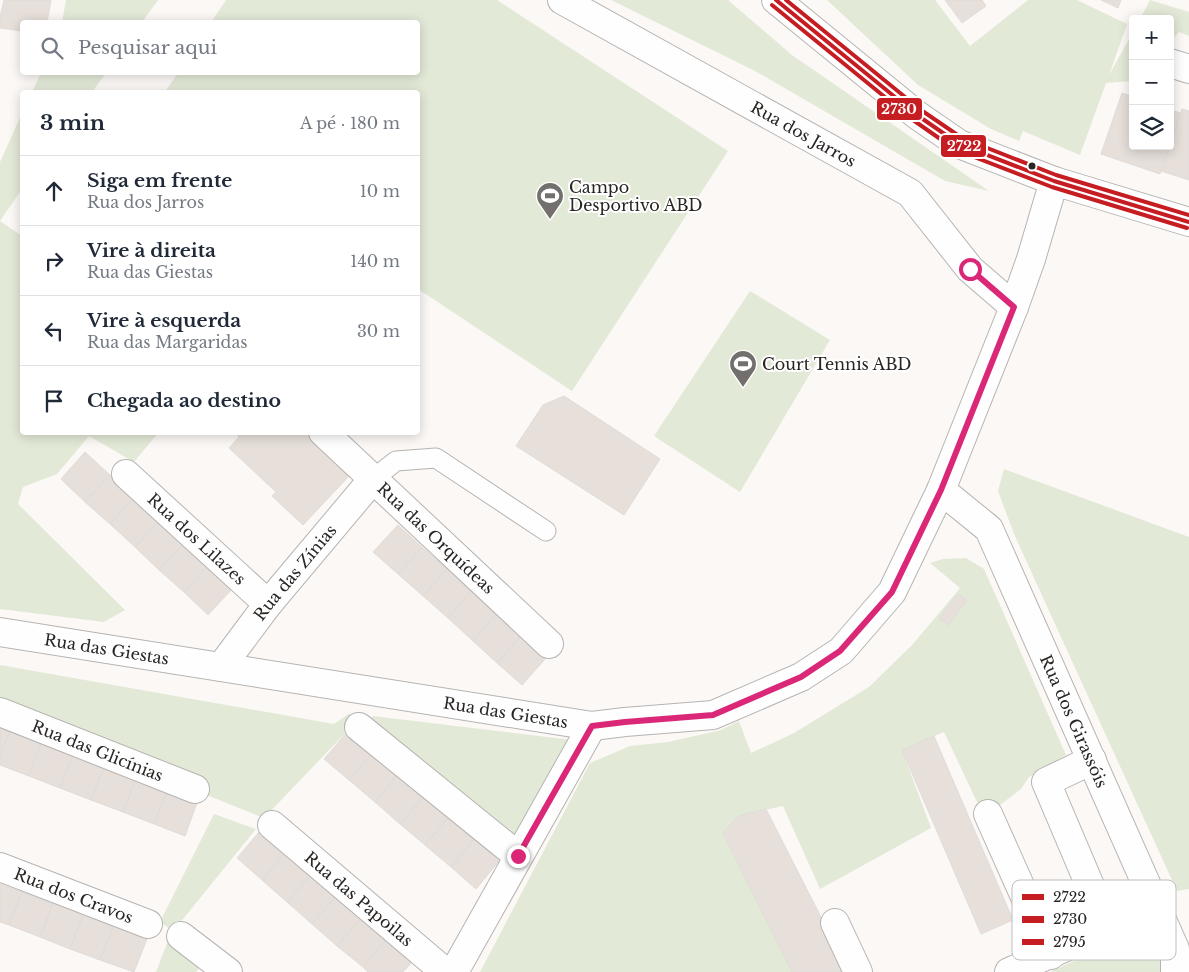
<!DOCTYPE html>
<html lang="pt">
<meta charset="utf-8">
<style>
:root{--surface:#fff;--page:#f6f6f7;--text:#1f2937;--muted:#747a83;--line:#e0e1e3}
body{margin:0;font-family:"Libre Baskerville",serif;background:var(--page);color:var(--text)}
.controls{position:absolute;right:15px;top:15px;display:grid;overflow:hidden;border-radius:5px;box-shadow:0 2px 12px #0003}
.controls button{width:45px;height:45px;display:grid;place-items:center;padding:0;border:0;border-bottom:1px solid var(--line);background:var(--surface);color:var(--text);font:25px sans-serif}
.stop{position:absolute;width:15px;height:15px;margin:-11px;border:4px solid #db2777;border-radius:50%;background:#fff}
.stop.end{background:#db2777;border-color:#fff;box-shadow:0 1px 5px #0008}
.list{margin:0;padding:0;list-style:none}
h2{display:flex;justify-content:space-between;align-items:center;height:65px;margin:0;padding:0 20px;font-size:21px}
h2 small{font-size:16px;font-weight:400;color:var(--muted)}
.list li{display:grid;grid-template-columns:32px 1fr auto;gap:15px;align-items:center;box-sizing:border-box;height:70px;padding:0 20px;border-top:1px solid var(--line)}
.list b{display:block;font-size:19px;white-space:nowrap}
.list p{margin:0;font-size:16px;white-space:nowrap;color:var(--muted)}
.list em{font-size:16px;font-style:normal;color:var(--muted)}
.icon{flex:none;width:28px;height:28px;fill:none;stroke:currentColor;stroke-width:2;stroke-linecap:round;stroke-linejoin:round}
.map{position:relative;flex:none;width:1189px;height:972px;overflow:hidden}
.search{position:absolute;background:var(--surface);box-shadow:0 2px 12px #0003;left:20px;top:20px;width:400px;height:55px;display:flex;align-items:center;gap:12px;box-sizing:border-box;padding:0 18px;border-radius:5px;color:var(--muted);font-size:19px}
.panel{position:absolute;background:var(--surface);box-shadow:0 2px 12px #0003;left:20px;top:90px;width:400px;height:345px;border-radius:5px}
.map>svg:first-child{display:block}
.green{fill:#e3e9d7}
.building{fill:#e6dfda;stroke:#dfdcda}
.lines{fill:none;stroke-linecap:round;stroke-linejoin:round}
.lane-casing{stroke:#b6b4b2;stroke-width:21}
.street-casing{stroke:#b6b4b2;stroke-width:30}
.secondary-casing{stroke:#b6b4b2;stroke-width:30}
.lane{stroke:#fefefe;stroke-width:19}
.street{stroke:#fefefe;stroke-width:28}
.secondary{stroke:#fefefe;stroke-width:28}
.bus-1-casing{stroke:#fff;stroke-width:8}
.bus-2-casing{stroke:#fff;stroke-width:8}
.bus-3-casing{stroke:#fff;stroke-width:8}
.bus-1{stroke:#c61d23;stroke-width:4}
.bus-2{stroke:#c61d23;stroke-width:4}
.bus-3{stroke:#c61d23;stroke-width:4}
.route{stroke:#db2777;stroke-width:6}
.bus-dot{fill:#282523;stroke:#fff;stroke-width:2}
.labels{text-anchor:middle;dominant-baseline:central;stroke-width:4;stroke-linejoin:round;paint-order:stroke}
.street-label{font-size:16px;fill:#282523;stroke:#fff}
.poi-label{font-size:16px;fill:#282523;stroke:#fff;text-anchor:start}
.key{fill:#fff;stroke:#bebebd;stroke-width:1}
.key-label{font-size:14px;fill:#282523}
.line-badge{stroke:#fff;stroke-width:2}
.badge-label{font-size:14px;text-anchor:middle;font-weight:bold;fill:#fff}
</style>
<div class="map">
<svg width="1189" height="972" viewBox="0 0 1189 972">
<rect width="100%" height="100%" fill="#fbf8f6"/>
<path class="green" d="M 66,0 L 158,0 L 142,22 L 62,22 Z
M 226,0 L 497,0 L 728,151 L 572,391 L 418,289 L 418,92 L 165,92 L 178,73 L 418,72 L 418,22 L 211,22 Z
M 611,0 L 728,0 L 792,55 L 989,191 L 945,181 L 755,71 Z
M 827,0 L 935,0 L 970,46 L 1028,0 L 1077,0 L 1127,24 L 1109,75 L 1133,32 L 1133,81 L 1106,83 L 1080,155 L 1023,131 L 1019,141 L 991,129 L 918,85 Z
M 1150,0 L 1189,12 L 1189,36 L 1179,32 L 1170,42 L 1170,19 L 1140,19 Z
M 41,73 L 41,72 L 106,73 L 92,92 L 32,92 Z
M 22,113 L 22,189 L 0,221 L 0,162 Z
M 0,221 L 22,236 L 22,432 L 158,433 L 134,462 L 89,436 L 57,474 L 23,487 L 18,504 L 125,610 L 104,622 L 0,609 Z
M 750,291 L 830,340 L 740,492 L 654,436 Z
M 1004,469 L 1189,537 L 1189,889 L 1177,891 L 1014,534 L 998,491 Z
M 966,558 L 984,569 L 1066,755 L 1029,777 L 1021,789 L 1000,805 L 977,802 L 944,732 L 902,750 L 931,828 L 820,889 L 783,806 L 738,816 L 723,833 L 792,972 L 480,972 L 590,763 L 630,746 L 668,742 L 721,730 L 739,721 L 751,753 L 794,733 L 869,687 L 913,644 L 960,588 L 930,563 L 943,559 Z
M 0,665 L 334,724 L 350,713 L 354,724 L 264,818 L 0,712 Z
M 373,716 L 572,740 L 513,843 L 367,724 Z
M 214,814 L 256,829 L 179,924 L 181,936 L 160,922 Z
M 1139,936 L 1166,955 L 1167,972 L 1050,972 L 1116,942 Z
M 168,941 L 204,963 L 196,972 L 156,972 Z"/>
<path class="building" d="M 4,0 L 51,0 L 47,22 L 22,22 L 22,31 L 0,28 L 0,17 Z
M 945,0 L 982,0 L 986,6 L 962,23 Z
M 1101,0 L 1121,0 L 1118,8 Z
M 1122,93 L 1133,97 L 1133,146 L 1170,146 L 1160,174 L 1101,154 Z
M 1182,109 L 1189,111 L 1189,180 L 1161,171 Z
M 1170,110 L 1181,113 L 1170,145 Z
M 564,396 L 660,459 L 624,515 L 516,446 L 543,405 Z
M 234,432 L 308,432 L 351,474 L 303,525 L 272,496 L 276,492 L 229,448 L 239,437 Z
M 85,452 L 110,475 L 85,502 L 61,479 Z
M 110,475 L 134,498 L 110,524 L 85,502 Z
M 134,498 L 159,521 L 135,547 L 110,524 Z
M 159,521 L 183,544 L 159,570 L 135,547 Z
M 398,525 L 422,547 L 398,574 L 373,552 Z
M 183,544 L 208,566 L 184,592 L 159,570 Z
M 422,547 L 447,569 L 423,596 L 398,574 Z
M 208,566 L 232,589 L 208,615 L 184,592 Z
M 447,569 L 471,591 L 448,618 L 423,596 Z
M 471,591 L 496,614 L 473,641 L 448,618 Z
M 958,594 L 967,600 L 948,625 L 939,618 Z
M 496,614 L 521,636 L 497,663 L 473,641 Z
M 521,636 L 546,658 L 522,685 L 497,663 Z
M 0,727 L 10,731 L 0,757 Z
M 10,731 L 41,743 L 29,776 L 0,765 L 0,757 Z
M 348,731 L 373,752 L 349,780 L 324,759 Z
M 934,736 L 1013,920 L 981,934 L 902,750 Z
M 41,743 L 73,755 L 60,788 L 29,776 Z
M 373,752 L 398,774 L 375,802 L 349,780 Z
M 73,755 L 104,767 L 91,800 L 60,788 Z
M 104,767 L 136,779 L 123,812 L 91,800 Z
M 398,774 L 424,796 L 400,824 L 375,802 Z
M 136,779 L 167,791 L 154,824 L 123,812 Z
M 167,791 L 197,803 L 185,836 L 154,824 Z
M 424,796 L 449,817 L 425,845 L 400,824 Z
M 766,809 L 849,972 L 792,972 L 723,833 L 738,816 Z
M 449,817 L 474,839 L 451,867 L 425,845 Z
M 259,832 L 284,854 L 262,880 L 237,858 Z
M 474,839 L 499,861 L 476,889 L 451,867 Z
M 284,854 L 310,876 L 287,902 L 262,880 Z
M 310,876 L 335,897 L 312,924 L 287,902 Z
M 0,884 L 22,892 L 9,925 L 0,922 Z
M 22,892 L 53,903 L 40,937 L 9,925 Z
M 335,897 L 360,919 L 337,946 L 312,924 Z
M 53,903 L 83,915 L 70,949 L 40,937 Z
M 83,915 L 113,926 L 100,960 L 70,949 Z
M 360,919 L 385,941 L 363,967 L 337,946 Z
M 113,926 L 147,939 L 134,972 L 100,960 Z
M 385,941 L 411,963 L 403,972 L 368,972 L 363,967 Z"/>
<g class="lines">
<defs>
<path id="lane" d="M 373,479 L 396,461 L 436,458 L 546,531"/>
<g id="street">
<path id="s1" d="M 562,0 L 910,193 L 970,269 L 1014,307"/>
<path d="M 1170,63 L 1189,69"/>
<path id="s2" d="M 323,432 L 549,644"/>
<path id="s3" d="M 126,474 L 268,604"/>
<path id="s4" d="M 941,490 L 989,529 L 1175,949 L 1175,972"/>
<path id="s5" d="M 0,632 L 592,726 L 625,722 L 713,715 L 801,677 L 841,651 L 892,592 L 941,490 L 1014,307 L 1031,259 L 1054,181"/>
<path id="s6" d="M 221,667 L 268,604 L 373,479"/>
<path id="s7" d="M 0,712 L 195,789"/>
<path d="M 359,727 L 518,856"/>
<path d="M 1092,760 L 1046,782 L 1108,928"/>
<path d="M 988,814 L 1051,955"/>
<path id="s8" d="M 272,825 L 445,972"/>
<path id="s9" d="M 0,867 L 148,924"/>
<path d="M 835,923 L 858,972"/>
<path d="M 181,936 L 228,972"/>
<path d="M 454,972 L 592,726"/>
<path d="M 1009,972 L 1157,907"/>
</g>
<path id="secondary" d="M 776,0 L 917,115 L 959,144 L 1054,181 L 1189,222"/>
</defs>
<use href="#lane" class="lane-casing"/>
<use href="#street" class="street-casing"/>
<use href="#secondary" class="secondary-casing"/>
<use href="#lane" class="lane"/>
<use href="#street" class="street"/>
<use href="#secondary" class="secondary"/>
<defs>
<path id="bus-1" d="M 776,0 L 917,115 L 959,144 L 1054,181 L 1189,222"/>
<path id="bus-2" d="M 772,5 L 913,120 L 956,150 L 1052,187 L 1187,228"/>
<path id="bus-3" d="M 786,0 L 921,110 L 962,138 L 1056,175 L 1189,215"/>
</defs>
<use href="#bus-1" class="bus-1-casing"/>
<use href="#bus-2" class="bus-2-casing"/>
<use href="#bus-3" class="bus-3-casing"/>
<use href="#bus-1" class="bus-1"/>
<use href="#bus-2" class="bus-2"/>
<use href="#bus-3" class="bus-3"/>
</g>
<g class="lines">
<path class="route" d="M 518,856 L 592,726 L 625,722 L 713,715 L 801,677 L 840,651 L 892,592 L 941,490 L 1014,307 L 970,269"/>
</g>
<defs>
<symbol id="stadium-pin" viewBox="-11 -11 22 30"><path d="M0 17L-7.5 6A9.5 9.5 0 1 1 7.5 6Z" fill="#726f6d" stroke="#fff"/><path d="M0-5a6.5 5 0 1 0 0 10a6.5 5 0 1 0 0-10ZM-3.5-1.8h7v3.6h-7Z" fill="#fff"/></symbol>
</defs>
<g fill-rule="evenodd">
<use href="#stadium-pin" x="534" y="180" width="32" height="43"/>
<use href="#stadium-pin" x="727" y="348" width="32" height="43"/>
</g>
<circle class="bus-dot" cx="1032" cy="166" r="4.5"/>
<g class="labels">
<g class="street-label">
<text stroke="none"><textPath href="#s1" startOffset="276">Rua dos Jarros</textPath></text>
<text stroke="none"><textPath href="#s2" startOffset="155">Rua das Orquídeas</textPath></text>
<text stroke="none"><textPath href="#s3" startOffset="96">Rua dos Lilazes</textPath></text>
<text stroke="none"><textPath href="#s6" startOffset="120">Rua das Zínias</textPath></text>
<text stroke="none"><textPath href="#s5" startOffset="108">Rua das Giestas</textPath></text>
<text stroke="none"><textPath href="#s5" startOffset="512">Rua das Giestas</textPath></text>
<text stroke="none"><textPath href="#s4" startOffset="272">Rua dos Girassóis</textPath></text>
<text stroke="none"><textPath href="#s7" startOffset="105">Rua das Glicínias</textPath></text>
<text stroke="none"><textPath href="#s9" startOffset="79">Rua dos Cravos</textPath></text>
<text stroke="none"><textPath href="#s8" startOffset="114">Rua das Papoilas</textPath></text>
</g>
<g class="poi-label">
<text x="569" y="187">Campo<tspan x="569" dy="18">Desportivo ABD</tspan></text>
<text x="762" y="364">Court Tennis ABD</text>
</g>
</g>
<rect x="1012" y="880" width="164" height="80" rx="8" class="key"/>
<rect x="1022" y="894" width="22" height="6" fill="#c61d23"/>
<rect x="1022" y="916" width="22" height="7" fill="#c61d23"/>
<rect x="1022" y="939" width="22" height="6" fill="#c61d23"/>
<g class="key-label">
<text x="1053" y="902">2722</text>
<text x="1053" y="924">2730</text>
<text x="1053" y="947">2795</text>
</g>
<g class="line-badge">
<rect x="876" y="97" width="47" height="24" rx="5" fill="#c61d23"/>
<rect x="940" y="134" width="47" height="24" rx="5" fill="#c61d23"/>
</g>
<g class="badge-label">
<text x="899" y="114">2730</text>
<text x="964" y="151">2722</text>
</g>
</svg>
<div class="controls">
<button>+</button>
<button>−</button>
<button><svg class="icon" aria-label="layers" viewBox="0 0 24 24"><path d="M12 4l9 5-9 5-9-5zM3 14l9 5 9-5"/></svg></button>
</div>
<div class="stop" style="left:970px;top:269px"></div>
<div class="stop end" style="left:518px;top:856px"></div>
<div class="search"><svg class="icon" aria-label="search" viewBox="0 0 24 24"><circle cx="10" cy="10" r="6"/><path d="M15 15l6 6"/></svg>Pesquisar aqui</div>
<section class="panel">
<h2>3 min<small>A pé · 180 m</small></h2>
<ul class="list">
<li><svg class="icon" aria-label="ahead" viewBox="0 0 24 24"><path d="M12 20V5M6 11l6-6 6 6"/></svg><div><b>Siga em frente</b><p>Rua dos Jarros</p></div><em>10 m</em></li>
<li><svg class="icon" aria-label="right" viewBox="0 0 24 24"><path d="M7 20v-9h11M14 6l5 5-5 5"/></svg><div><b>Vire à direita</b><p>Rua das Giestas</p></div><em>140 m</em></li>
<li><svg class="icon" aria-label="left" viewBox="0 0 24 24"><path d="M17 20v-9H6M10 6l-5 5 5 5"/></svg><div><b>Vire à esquerda</b><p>Rua das Margaridas</p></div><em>30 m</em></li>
<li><svg class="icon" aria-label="arrive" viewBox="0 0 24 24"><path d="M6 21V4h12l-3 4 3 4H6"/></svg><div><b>Chegada ao destino</b></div></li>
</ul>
</section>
</div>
